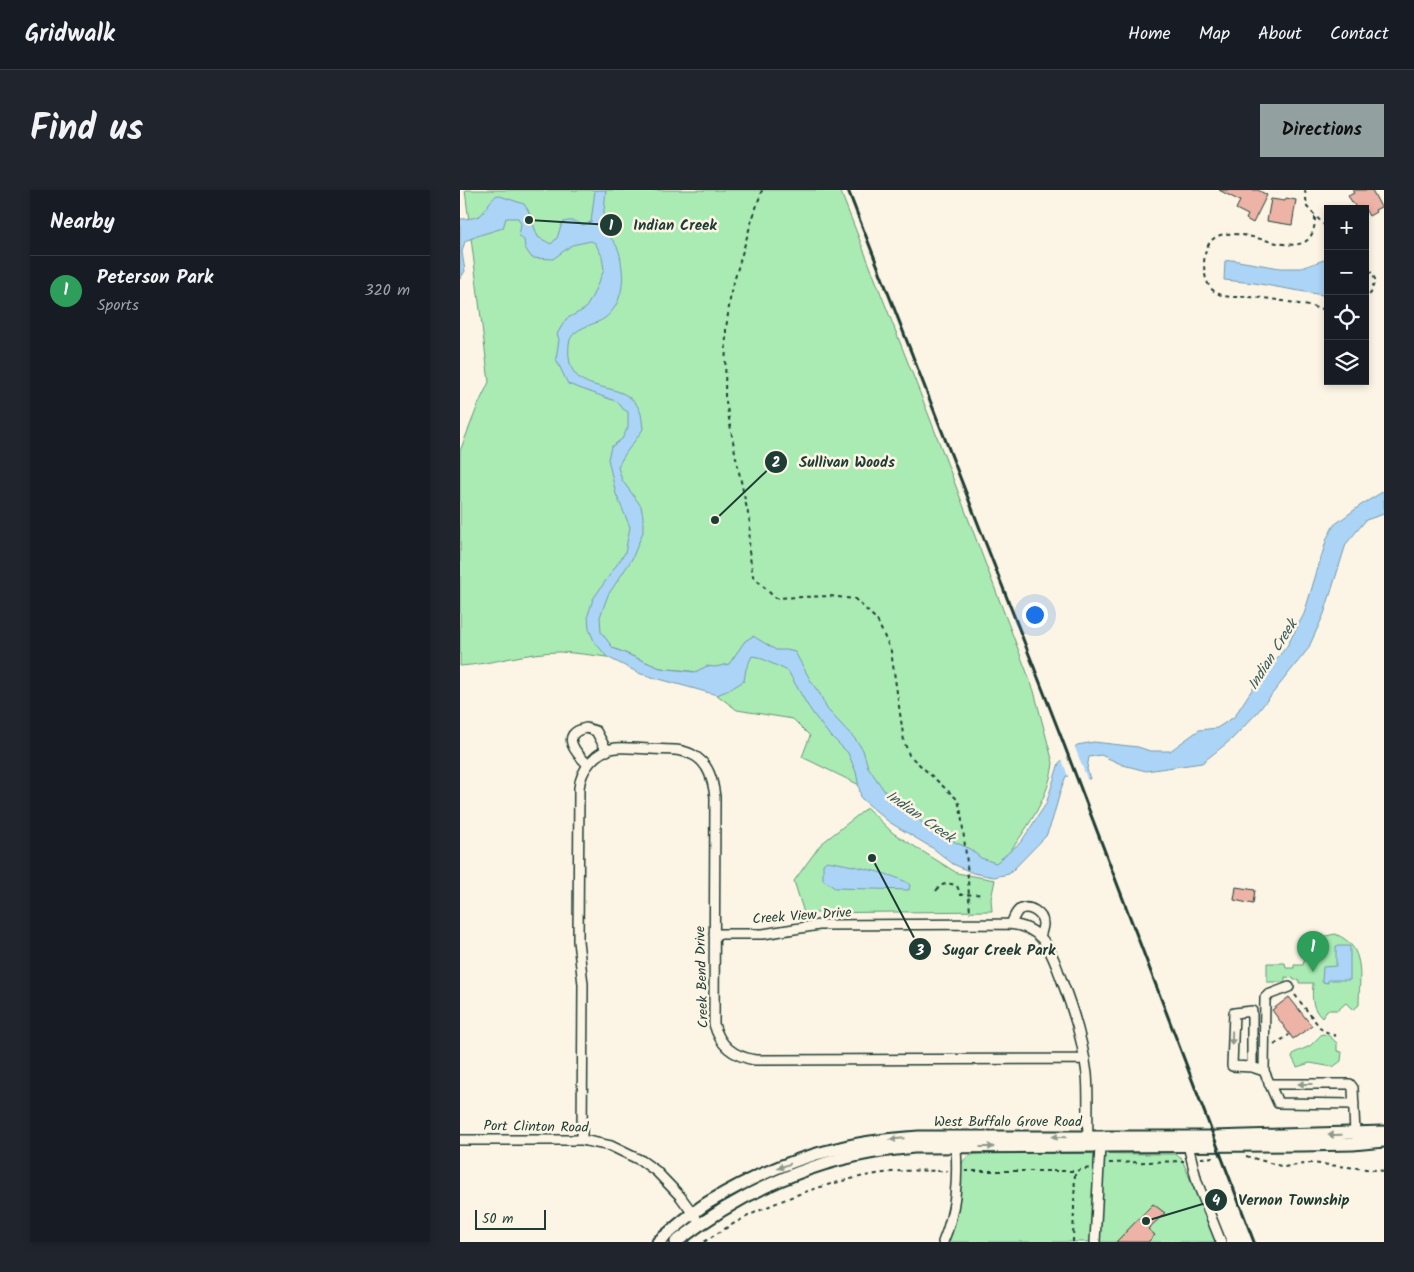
<!DOCTYPE html>
<meta charset="utf-8">
<style>
:root{--surface:#171b24;--page:#20242c;--text:#f1f3f6;--muted:#9ea1a6;--line:#363941;--accent:#92a19f}
body{margin:0;font-family:Kalam,sans-serif;background:var(--page);color:var(--text)}
.controls{position:absolute;right:15px;top:15px;display:grid;overflow:hidden;border-radius:0px;box-shadow:0 2px 8px #0003}
.controls button{width:45px;height:45px;display:grid;place-items:center;padding:0;border:0;border-bottom:1px solid var(--line);background:var(--surface);color:var(--text);font:25px sans-serif}
.scale{position:absolute;left:15px;bottom:12px;width:71px;box-sizing:border-box;padding-left:5px;border:2px solid #1f3d34;border-top:0;font-size:14px;line-height:18px;white-space:nowrap;color:#1f3d34;-webkit-text-stroke:4px #fcf5e5;paint-order:stroke}
.you{position:absolute;left:574px;top:424px;width:18px;height:18px;margin:-12px;border:4px solid #fff;border-radius:50%;background:#1a73e8;box-shadow:0 0 0 8px #1a73e833}
.badge{display:grid;place-items:center;width:32px;height:32px;border-radius:50%;background:var(--accent);color:#fff;font-size:16px;font-weight:700}
.pin{position:absolute;translate:-50% -41px;filter:drop-shadow(0 1px 2px #0008)}
.pin::after{content:'';position:absolute;top:26px;width:18px;height:15px;background:inherit;clip-path:polygon(0 0,100% 0,50% 100%)}
.list{margin:0;padding:0;list-style:none}
h2{display:flex;justify-content:space-between;align-items:center;height:65px;margin:0;padding:0 20px;font-size:21px}
h2 small{font-size:16px;font-weight:400;color:var(--muted)}
.list li{display:grid;grid-template-columns:32px 1fr auto;gap:15px;align-items:center;box-sizing:border-box;height:70px;padding:0 20px;border-top:1px solid var(--line)}
.list b{display:block;font-size:19px;white-space:nowrap}
.list p{margin:0;font-size:16px;white-space:nowrap;color:var(--muted)}
.list em{font-size:16px;font-style:normal;color:var(--muted)}
.icon{flex:none;width:28px;height:28px;fill:none;stroke:currentColor;stroke-width:2;stroke-linecap:round;stroke-linejoin:round}
.map{position:relative;flex:none;width:924px;height:1052px;overflow:hidden;border-radius:0px}
header{display:flex;align-items:center;gap:30px;box-sizing:border-box;height:70px;padding:0 25px;background:var(--surface);border-bottom:1px solid var(--line)}
header strong{font-size:24px}
nav{display:flex;gap:28px;margin-inline-start:auto;font-size:18px}
.intro{display:flex;align-items:center;justify-content:space-between;box-sizing:border-box;height:120px;padding:0 30px}
h1{margin:0;font-size:35px}
.button{padding:12px 22px;border-radius:0px;background:var(--accent);color:#111;font-size:18px;font-weight:700}
main{display:flex;gap:30px;padding:0 30px}
aside{flex:1;background:var(--surface);border-radius:0px;box-shadow:0 2px 8px #0003}
.map>svg:first-child{display:block}
.green{fill:#aaebb4;stroke:#649474}
.water{fill:#acd4f6;stroke:#7498a8}
.pier{fill:#fcf5e5}
.building{fill:#ecb3a6;stroke:#1f3d34}
.lines{fill:none;stroke-linecap:round;stroke-linejoin:round}
.minor-casing{stroke:#1f3d34;stroke-width:12}
.major-casing{stroke:#1f3d34;stroke-width:15}
.path{stroke:#1f3d34;stroke-width:2;stroke-dasharray:4 4;stroke-linecap:butt}
.minor{stroke:#fcf5e5;stroke-width:9}
.major{stroke:#fcf5e5;stroke-width:11}
.rail{stroke:#1f3d34;stroke-width:3}
.oneway{fill:#8e998c}
.labels{text-anchor:middle;dominant-baseline:central;stroke-width:5;stroke-linejoin:round;paint-order:stroke}
.street-label{font-size:14px;fill:#1f3d34;stroke:#fcf5e5}
.water-label{font-size:15px;font-style:italic;fill:#3b5b5b;stroke:#fcf5e5}
.leader{fill:none;stroke:#1f3d34;stroke-width:2}
.callout-dot{fill:#1f3d34;stroke:#fcf5e5;stroke-width:2}
.mark-label{font-size:15px;text-anchor:middle;font-weight:bold;fill:#fff}
.callout-label{font-size:15px;text-anchor:middle;font-weight:bold;fill:#1f3d34;stroke:#fcf5e5;stroke-width:5;stroke-linejoin:round;paint-order:stroke}
</style>
<header>
<strong>Gridwalk</strong>
<nav><a>Home</a><a>Map</a><a>About</a><a>Contact</a></nav>
</header>
<div class="intro"><h1>Find us</h1><a class="button">Directions</a></div>
<main>
<aside>
<h2>Nearby<small></small></h2>
<ul class="list">
<li><span class="badge" style="background:#2e9e5b">1</span><div><b>Peterson Park</b><p>Sports</p></div><em>320 m</em></li>
</ul>
</aside>
<div class="map">
<svg width="924" height="1052" viewBox="0 0 924 1052">
<rect width="100%" height="100%" fill="#fcf5e5"/>
<filter id="ink" filterUnits="userSpaceOnUse"><feTurbulence type="fractalNoise" baseFrequency=".02" numOctaves="2"/><feDisplacementMap in="SourceGraphic" scale="10" xChannelSelector="R" yChannelSelector="G"/><feConvolveMatrix kernelMatrix="1 2 1 2 8 2 1 2 1" color-interpolation-filters="sRGB"/></filter>
<g filter="url(#ink)">
<path class="green" d="M 5,0 L 380,0 L 471,231 L 574,501 L 593,573 C 588,614 560,647 537,679 L 519,680 L 420,605 L 342,567 L 350,546 L 333,529 L 277,520 L 257,505 L 257,484 L 200,478 L 153,458 L 147,467 C 131,465 116,463 100,462 C 66,462 34,474 0,476 L 0,261 L 18,215 L 29,192 Z
M 407,618 L 433,643 L 497,683 L 535,690 L 531,709 L 532,721 L 344,723 L 334,691 L 361,654 Z
M 875,744 C 907,756 899,788 899,815 L 893,820 L 886,813 L 878,820 L 867,820 L 862,828 C 851,817 852,808 853,793 L 839,793 L 839,790 L 834,790 L 833,788 L 825,787 L 825,792 L 807,792 L 807,773 L 825,773 L 826,778 L 834,778 L 834,775 L 843,775 C 845,771 844,764 846,759 C 851,749 865,746 875,744 Z
M 862,844 L 868,845 L 877,853 L 877,861 L 882,862 L 881,871 L 873,877 L 850,873 L 837,877 L 832,867 L 834,863 L 850,856 Z
M 529,963 L 715,964 L 721,967 L 756,1052 L 487,1052 L 496,1030 L 501,976 C 506,962 516,965 529,963 Z"/>
<path class="water" d="M 135,0 L 146,0 L 142,40 C 158,53 160,60 162,79 C 164,97 160,116 145,128 C 134,136 111,137 109,154 C 104,212 160,185 178,217 C 182,223 182,231 183,239 C 175,252 164,263 158,277 L 162,290 L 181,316 L 183,327 L 183,342 L 172,369 L 148,405 L 140,427 L 141,442 L 153,458 L 200,478 L 235,482 L 247,476 L 255,477 L 269,474 L 285,451 L 293,446 L 316,460 L 327,460 L 335,462 L 352,493 L 360,504 L 367,519 L 396,550 L 403,560 L 408,577 L 428,606 L 489,653 L 493,651 L 510,659 L 521,668 L 536,673 L 561,652 L 586,614 L 599,573 L 617,555 L 634,552 L 678,557 L 690,561 L 710,561 L 739,540 L 757,538 L 774,527 L 793,498 L 827,456 L 844,424 L 867,348 L 874,335 L 901,315 L 924,301 L 924,324 L 906,330 L 886,354 L 864,424 L 848,459 L 796,524 L 772,549 L 742,573 L 686,581 L 663,575 L 641,565 L 629,567 L 627,579 L 630,589 L 606,586 L 601,599 L 592,631 L 586,646 L 549,684 L 534,687 L 513,683 L 493,674 L 474,659 L 429,632 L 401,608 L 396,582 L 388,563 L 367,542 L 354,525 L 346,513 L 328,481 L 298,467 L 292,466 L 286,479 L 284,491 L 269,500 L 257,505 L 181,484 L 147,467 L 134,451 L 129,439 L 128,425 L 133,409 L 165,363 L 170,337 L 156,304 L 148,269 L 151,257 L 162,249 L 168,237 L 168,222 L 163,219 L 158,212 L 108,194 L 96,169 L 99,149 L 97,144 L 106,129 L 125,119 L 131,109 L 144,80 L 142,66 L 135,53 L 131,51 L 112,55 L 93,69 L 72,68 L 65,58 L 64,50 L 59,46 L 61,34 L 58,28 L 46,28 L 43,38 L 20,45 L 5,51 L 2,62 L 5,81 L 0,89 L 0,29 C 31,28 18,21 37,5 L 64,14 L 68,20 L 78,47 L 91,54 L 97,48 L 102,33 C 110,29 116,31 123,35 L 131,32 Z
M 772,70 L 820,78 L 841,78 L 864,70 L 868,72 L 868,106 L 794,93 L 764,90 L 765,71 Z
M 367,671 C 384,674 439,684 450,695 L 449,700 L 375,698 L 363,690 L 363,674 Z
M 876,756 L 890,756 L 890,790 L 868,790 L 868,793 L 862,792 L 863,777 L 876,776 Z"/>
<path class="pier" d="M 614,555 L 628,591 L 609,589 L 601,567 Z"/>
<path class="building" d="M 759,0 L 798,0 L 807,5 L 793,33 L 786,29 L 788,25 L 776,19 L 780,11 Z
M 892,0 L 912,0 L 921,17 L 915,20 L 916,22 L 909,26 L 905,19 L 897,19 L 888,6 L 894,3 Z
M 826,8 L 836,10 L 832,35 L 807,31 L 811,9 L 825,11 Z
M 776,697 L 795,700 L 793,714 L 774,710 Z
M 829,807 L 852,836 L 833,849 L 812,820 Z
M 693,1014 L 705,1023 L 688,1039 L 695,1045 L 688,1052 L 656,1052 Z"/>
<g class="lines">
<defs>
<path id="minor" d="M 128,575 C 117,564 98,544 126,538 L 136,541 L 147,561
M 551,734 C 553,730 555,723 559,720 C 569,714 583,723 583,734 C 583,738 581,743 580,747
M 254,744 L 303,744 L 359,735 L 549,734 C 585,737 591,762 602,791 C 614,822 623,852 627,884 C 629,907 627,931 628,954
M 792,877 L 792,821 L 774,823 L 772,876 L 792,877 L 804,881 L 818,913 L 894,914
M 804,881 L 805,808 L 808,805 L 829,797
M 809,894 L 890,894 L 893,898 L 895,944
M 0,950 L 122,950 L 151,956 L 182,971 L 196,981 L 220,1006 L 236,1028
M 122,950 L 123,794 L 118,751 L 119,598 C 121,579 136,560 156,558 C 167,557 179,559 191,559 C 204,560 220,558 233,565 C 249,573 253,591 255,607 L 254,834 C 260,856 273,866 295,870 L 625,869
M 727,951 L 737,992 L 761,1052
M 483,1052 C 496,1021 498,990 496,957
M 635,1052 L 640,956"/>
<path id="major" d="M 198,1052 C 214,1039 231,1023 249,1012 C 289,988 335,968 380,958 C 407,951 434,949 460,947 L 753,947 L 924,942
M 216,1052 C 273,1008 337,976 409,963 C 424,960 439,959 454,957 L 842,955 L 893,954 L 924,951"/>
</defs>
<use href="#minor" class="minor-casing"/>
<use href="#major" class="major-casing"/>
<path class="path" d="M 302,0 L 291,33 L 271,102 L 266,139 L 265,206 L 276,268 L 290,333 L 289,361 L 293,386 L 315,408 L 370,406 L 395,409 L 417,430 L 431,461 L 444,551 L 449,565 L 498,610 L 501,623 L 507,673 L 510,724
M 845,0 L 847,17 L 868,39
M 855,27 C 855,96 757,7 745,64 C 743,74 744,89 750,97 C 752,100 756,103 759,104 C 769,109 779,106 789,107 C 815,108 842,115 868,120
M 905,73 L 915,89 L 911,103 L 905,109
M 476,701 C 482,693 488,692 497,696 L 501,705 L 522,704
M 835,805 L 862,840 L 876,846
M 814,855 L 829,845
M 786,966 L 824,977 L 851,973 L 924,981
M 741,968 L 754,967
M 649,973 L 724,971
M 505,981 L 615,981 L 630,978
M 244,1052 C 300,1014 373,987 441,981 C 457,980 472,981 488,981
M 613,1052 L 615,982"/>
<use href="#minor" class="minor"/>
<use href="#major" class="major"/>
<path class="rail" d="M 388,0 L 600,544 L 794,1052"/>
</g>
<defs><path id="oneway-solid" d="M-6-.8H1V-3.2L6.5 0L1 3.2V.8H-6Z" transform="scale(1.25)"/></defs>
<g class="oneway">
<use href="#oneway-solid" transform="translate(772 848) rotate(91)"/>
<use href="#oneway-solid" transform="translate(845 894) rotate(-180)"/>
<use href="#oneway-solid" transform="translate(875 945) rotate(179)"/>
<use href="#oneway-solid" transform="translate(599 947) rotate(-179)"/>
<use href="#oneway-solid" transform="translate(437 949) rotate(175)"/>
<use href="#oneway-solid" transform="translate(527 957)"/>
<use href="#oneway-solid" transform="translate(324 976) rotate(159)"/>
</g>
</g>
<g class="labels">
<g class="street-label">
<text transform="translate(342 726) rotate(-4)">Creek View Drive</text>
<text transform="translate(242 787) rotate(-92)">Creek Bend Drive</text>
<text x="548" y="932">West Buffalo Grove Road</text>
<text transform="translate(76 937) rotate(1)">Port Clinton Road</text>
</g>
<g class="water-label">
<text transform="translate(813 465) rotate(-58)">Indian Creek</text>
<text transform="translate(460 627) rotate(35)">Indian Creek</text>
</g>
</g>
<path class="leader" d="M69 30L151 35M255 330L316 272M412 668L460 759M686 1031L756 1010"/>
<g class="callout-dot">
<circle cx="69" cy="30" r="5"/>
<circle cx="255" cy="330" r="5"/>
<circle cx="412" cy="668" r="5"/>
<circle cx="686" cy="1031" r="5"/>
<circle cx="151" cy="35" r="12"/>
<circle cx="316" cy="272" r="12"/>
<circle cx="460" cy="759" r="12"/>
<circle cx="756" cy="1010" r="12"/>
</g>
<g class="mark-label">
<text x="151" y="40">1</text>
<text x="316" y="277">2</text>
<text x="460" y="765">3</text>
<text x="756" y="1015">4</text>
</g>
<g class="callout-label">
<text x="215" y="40">Indian Creek</text>
<text x="387" y="277">Sullivan Woods</text>
<text x="539" y="765">Sugar Creek Park</text>
<text x="834" y="1015">Vernon Township</text>
</g>
</svg>
<div class="controls">
<button>+</button>
<button>−</button>
<button><svg class="icon" aria-label="locate" viewBox="0 0 24 24"><circle cx="12" cy="12" r="6"/><path d="M12 2v4M12 18v4M2 12h4M18 12h4"/></svg></button>
<button><svg class="icon" aria-label="layers" viewBox="0 0 24 24"><path d="M12 4l9 5-9 5-9-5zM3 14l9 5 9-5"/></svg></button>
</div>
<div class="scale">50 m</div>
<div class="you"></div>
<div class="pin badge" style="left:853px;top:782px;background:#2e9e5b">1</div>
</div>
</main>
